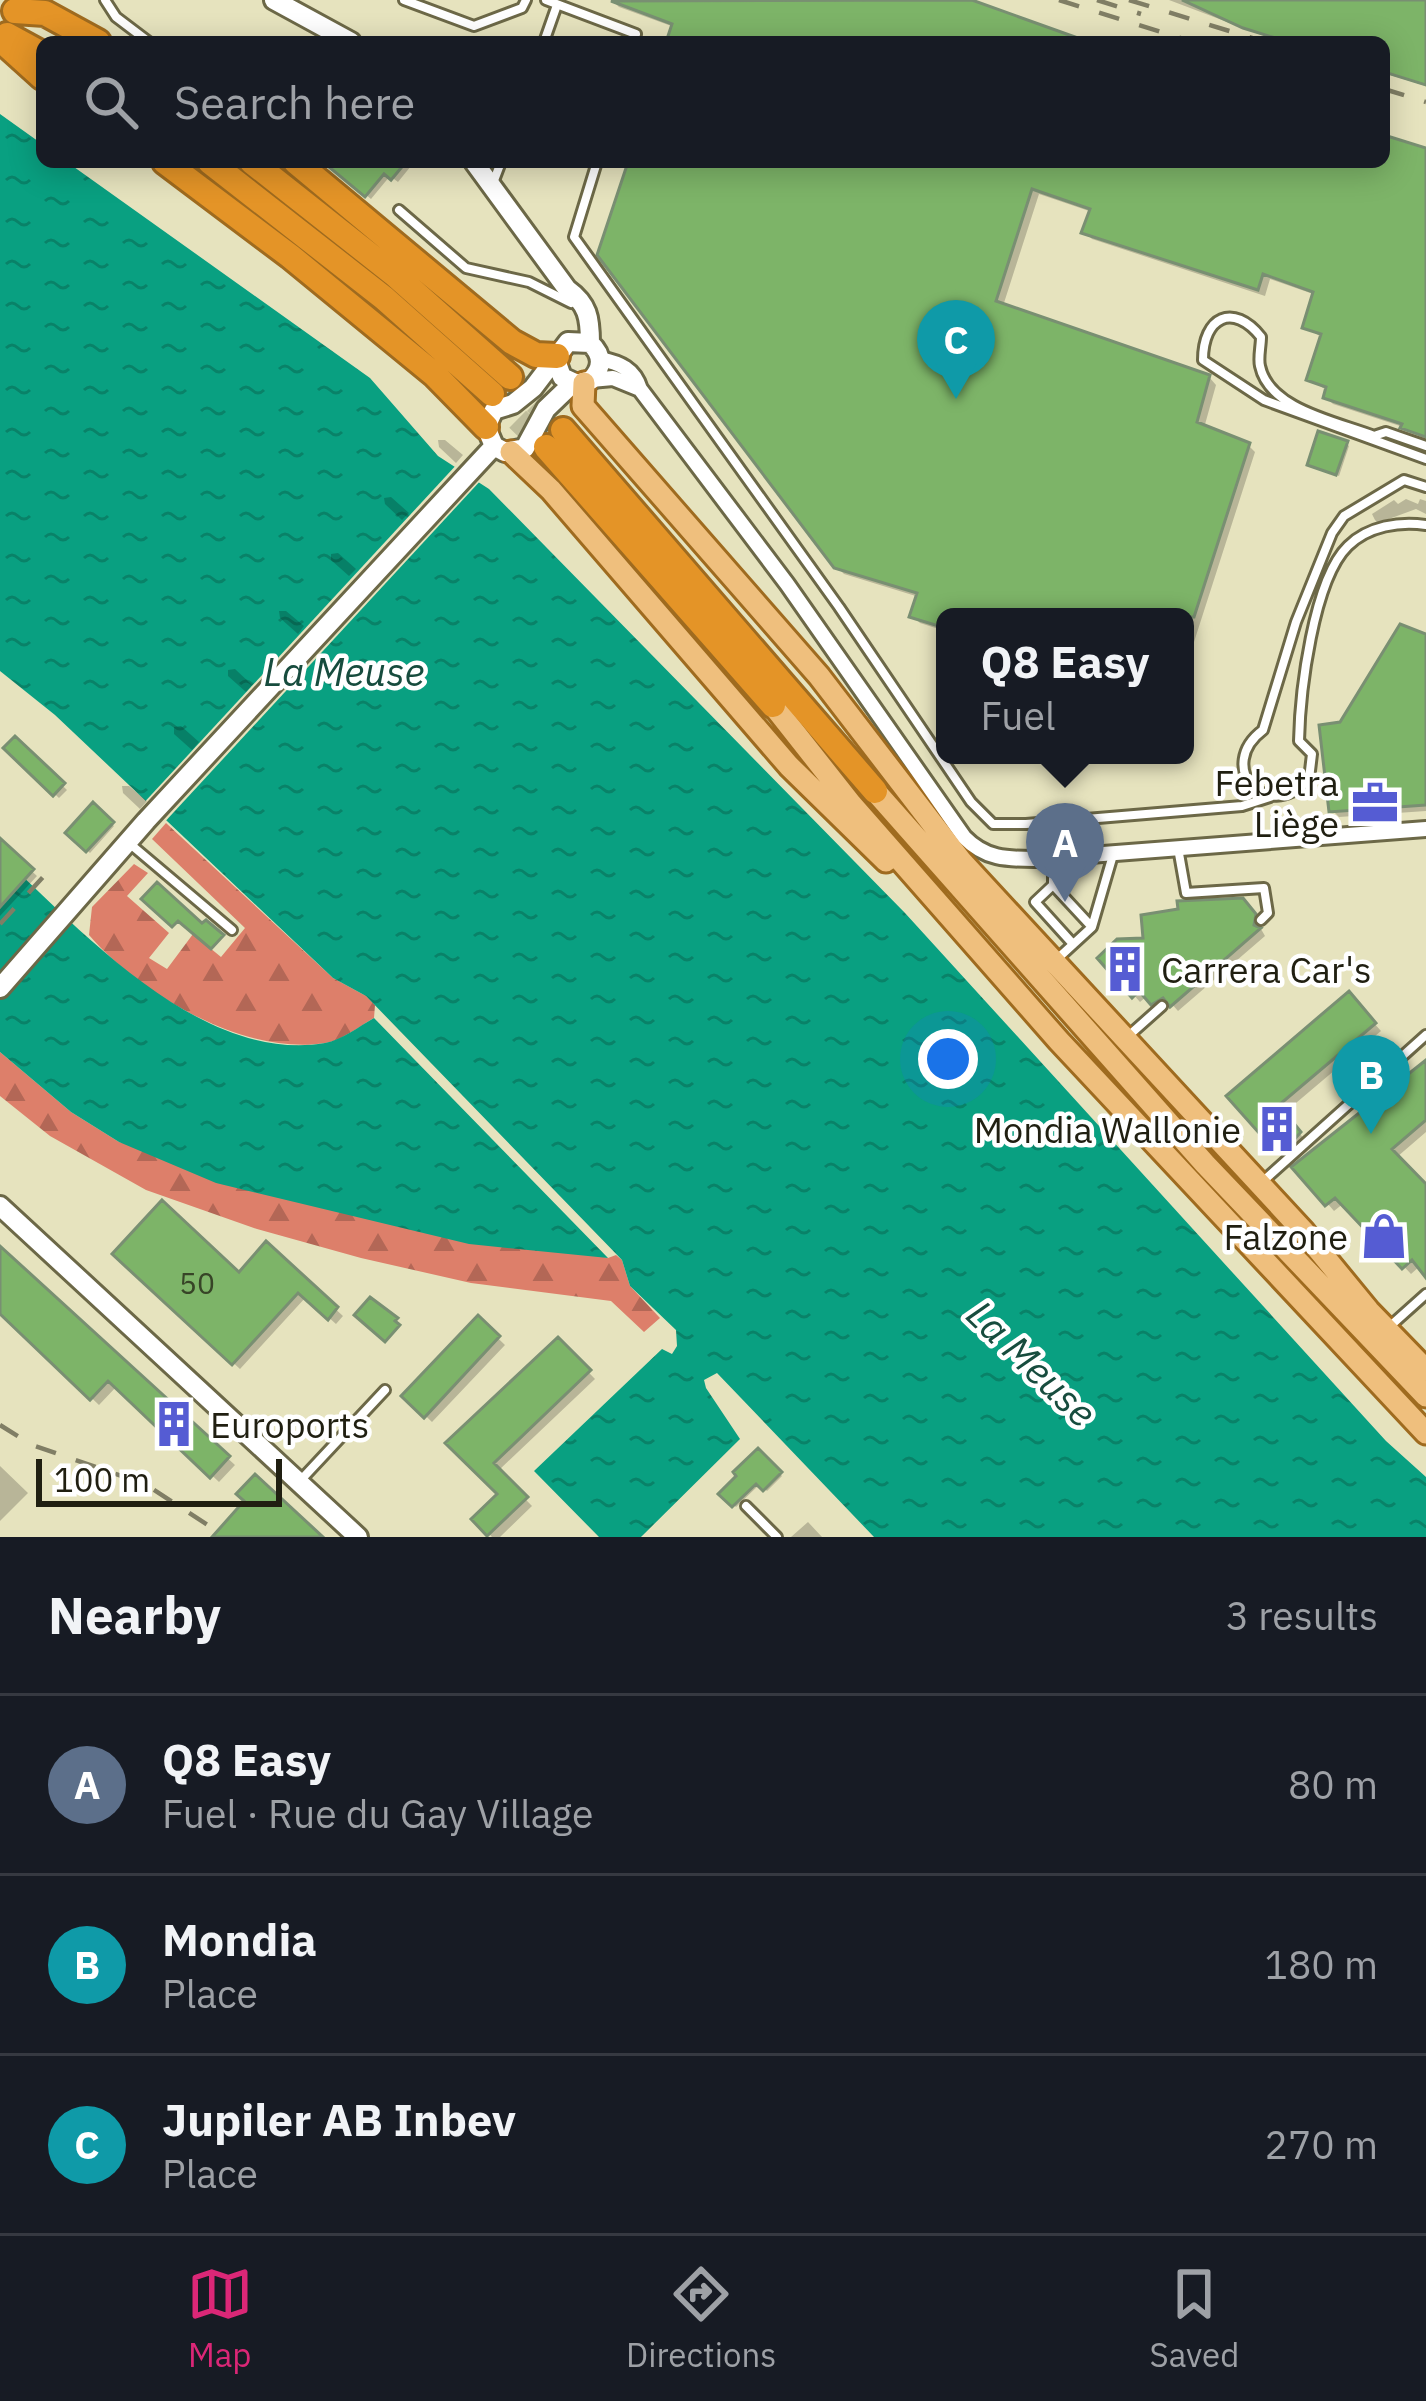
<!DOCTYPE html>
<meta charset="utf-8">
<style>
:root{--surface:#171b24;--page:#20242c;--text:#f1f3f6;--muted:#9ea1a6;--line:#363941;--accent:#db2777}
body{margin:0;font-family:"IBM Plex Sans",sans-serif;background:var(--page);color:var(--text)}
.scale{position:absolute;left:36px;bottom:30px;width:246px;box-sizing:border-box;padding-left:12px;border:6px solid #201f11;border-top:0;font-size:33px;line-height:42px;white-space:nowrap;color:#201f11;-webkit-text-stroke:9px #fff;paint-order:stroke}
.you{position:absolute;left:948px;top:1059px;width:42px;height:42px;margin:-30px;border:9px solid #fff;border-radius:50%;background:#1a73e8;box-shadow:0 0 0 18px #1a73e833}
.badge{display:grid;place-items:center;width:78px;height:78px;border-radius:50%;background:var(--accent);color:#fff;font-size:39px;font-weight:700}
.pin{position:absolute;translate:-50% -99px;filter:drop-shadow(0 3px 6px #0008)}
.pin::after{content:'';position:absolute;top:63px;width:42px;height:36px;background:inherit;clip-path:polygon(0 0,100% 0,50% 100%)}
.popup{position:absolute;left:936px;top:608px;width:258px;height:156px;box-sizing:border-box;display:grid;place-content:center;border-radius:18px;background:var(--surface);filter:drop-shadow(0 3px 9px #0005);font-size:39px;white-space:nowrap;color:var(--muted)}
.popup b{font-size:45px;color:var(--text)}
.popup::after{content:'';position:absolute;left:50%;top:100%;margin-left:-24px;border:24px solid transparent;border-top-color:var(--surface)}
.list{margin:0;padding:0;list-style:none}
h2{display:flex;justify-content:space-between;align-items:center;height:156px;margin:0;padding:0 48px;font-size:51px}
h2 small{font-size:39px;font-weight:400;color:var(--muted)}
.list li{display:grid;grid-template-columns:78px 1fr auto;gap:36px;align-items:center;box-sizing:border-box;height:180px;padding:0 48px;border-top:3px solid var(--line)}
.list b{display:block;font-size:45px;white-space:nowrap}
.list p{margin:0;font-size:39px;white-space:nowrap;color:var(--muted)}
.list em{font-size:39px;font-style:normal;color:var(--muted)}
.icon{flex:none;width:66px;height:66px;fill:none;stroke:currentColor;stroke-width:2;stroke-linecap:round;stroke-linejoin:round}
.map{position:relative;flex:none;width:1426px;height:1537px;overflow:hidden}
.search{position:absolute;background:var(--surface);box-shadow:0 6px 30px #0003;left:36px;right:36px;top:36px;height:132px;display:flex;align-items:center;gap:30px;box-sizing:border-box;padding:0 42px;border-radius:18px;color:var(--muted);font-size:45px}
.sheet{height:696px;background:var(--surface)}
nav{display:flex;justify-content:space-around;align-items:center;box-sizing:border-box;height:168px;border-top:3px solid var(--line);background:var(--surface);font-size:33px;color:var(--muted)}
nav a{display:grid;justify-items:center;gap:6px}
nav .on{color:var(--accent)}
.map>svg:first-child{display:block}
.forest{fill:url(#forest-firs)}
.water{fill:url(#water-ripples)}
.pier{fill:#e6e3be}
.shadow{fill:#0003}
.building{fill:#7db468;stroke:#798f72;stroke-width:3}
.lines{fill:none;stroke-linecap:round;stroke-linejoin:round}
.highway-tunnel{stroke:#bebc9b;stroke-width:24;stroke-dasharray:24 12;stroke-linecap:butt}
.lane-casing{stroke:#6c6847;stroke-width:14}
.street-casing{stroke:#6c6847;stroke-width:20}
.secondary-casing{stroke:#6c6847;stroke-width:24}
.primary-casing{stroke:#9f6b1f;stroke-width:27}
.highway-casing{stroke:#9f6b1f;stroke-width:30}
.lane{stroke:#fff;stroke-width:8}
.street{stroke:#fff;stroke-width:14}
.secondary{stroke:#fff;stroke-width:18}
.primary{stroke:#efbf7d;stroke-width:21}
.highway{stroke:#e49427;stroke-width:24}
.rail{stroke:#807e65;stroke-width:4.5;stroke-dasharray:21 21;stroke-linecap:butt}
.labels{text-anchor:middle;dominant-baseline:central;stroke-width:9;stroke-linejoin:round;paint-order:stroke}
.number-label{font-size:30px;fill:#374427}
.poi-label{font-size:36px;fill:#201f11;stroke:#fff;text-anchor:end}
.water-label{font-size:39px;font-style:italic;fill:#174c3e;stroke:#fff}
</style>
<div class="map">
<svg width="1426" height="1537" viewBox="0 0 1426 1537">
<defs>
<pattern id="forest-firs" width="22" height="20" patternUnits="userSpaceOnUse" patternTransform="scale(3)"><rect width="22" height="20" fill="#dd7f6a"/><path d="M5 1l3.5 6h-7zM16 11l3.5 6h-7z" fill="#b36756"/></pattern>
<pattern id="water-ripples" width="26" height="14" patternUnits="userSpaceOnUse" patternTransform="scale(3)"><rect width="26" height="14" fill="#09a081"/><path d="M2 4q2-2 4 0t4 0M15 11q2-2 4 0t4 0" fill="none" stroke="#098268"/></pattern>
</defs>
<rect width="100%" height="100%" fill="#e6e3be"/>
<path class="forest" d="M 166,823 L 333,978 L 366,996 L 375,1005 L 374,1018 C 360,1026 341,1041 325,1043 C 244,1056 140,994 89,935 L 92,907 L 134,864 L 148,873 L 127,896 L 169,933 L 149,958 L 167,969 L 193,934 L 221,957 L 245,928 L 152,839 Z
M 0,1052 L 71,1112 L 119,1142 L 608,1258 L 616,1255 L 622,1260 L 630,1286 L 660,1318 L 644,1332 L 611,1301 L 471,1283 L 361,1258 L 257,1229 L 146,1190 L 50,1136 L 0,1096 Z"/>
<path class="water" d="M 0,114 L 42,144 L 42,162 L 67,162 L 370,378 L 438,456 L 489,489 L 905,913 L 1386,1441 L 1426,1477 L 1426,1537 L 874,1537 L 717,1373 L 704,1380 L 706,1388 L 740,1439 L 641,1537 L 599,1537 L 534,1471 L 662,1349 L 672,1354 L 677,1346 L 676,1330 L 630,1286 L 622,1260 L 366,996 L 333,978 L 55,715 L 0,671 Z
M 0,855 C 82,931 201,1064 325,1043 C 341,1040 360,1026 374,1018 L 608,1258 L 469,1244 L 216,1183 L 119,1142 L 71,1112 L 0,1052 Z"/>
<path class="pier" d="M 459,462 L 483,478 L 161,826 L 140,807 Z"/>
<path class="shadow" d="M 612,0 L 935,0 L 950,5 L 952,0 L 962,0 L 1082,42 L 669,42 L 674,27 L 619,7 Z
M 1169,0 L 1426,0 L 1426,86 L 1384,73 L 1384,42 L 1280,42 Z
M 1384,138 L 1426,151 L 1426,440 L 1403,427 L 1333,404 L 1326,397 L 1328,391 L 1310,380 L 1323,338 L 1305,327 L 1316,295 L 1270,279 L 1265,296 L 1092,239 L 1085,232 L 1092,212 L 1039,194 L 1003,306 L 1209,377 L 1216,385 L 1204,428 L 1248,445 L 1255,452 L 1185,670 L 1185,617 L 945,617 L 945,631 L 920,623 L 913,616 L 919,597 L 844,574 L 836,566 L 631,162 L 1384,162 Z
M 327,162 L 406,162 L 411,166 L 398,182 L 390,176 L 371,199 Z
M 438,440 L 445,440 L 463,455 L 456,463 L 439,447 Z
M 1346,443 L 1349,446 L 1339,476 L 1310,465 Z
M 391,497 L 409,513 L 402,520 L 385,504 L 384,498 Z
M 1406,499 L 1418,504 L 1420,499 L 1426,501 L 1426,514 L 1416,509 L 1378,523 L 1375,520 L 1372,514 L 1394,500 L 1398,504 Z
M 338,553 L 356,569 L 349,576 L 331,560 L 331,554 Z
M 279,611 L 286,611 L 304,626 L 298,634 L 280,618 Z
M 1426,637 L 1426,811 L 1339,817 L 1332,810 Z
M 235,669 L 252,685 L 246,692 L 228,676 L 228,670 Z
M 181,726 L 199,742 L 192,750 L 174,734 L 174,727 Z
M 15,740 L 67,790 L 59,798 L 7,748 Z
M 122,786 L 129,786 L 147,801 L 140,809 L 123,793 Z
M 93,807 L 114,826 L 90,853 L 69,833 Z
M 0,842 L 37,876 L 0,916 Z
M 1249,908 L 1265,936 L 1178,1011 L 1171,1003 L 1160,1009 L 1147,996 L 1140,1002 L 1101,958 Z
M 1349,995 L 1381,1031 L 1283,1114 L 1306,1141 L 1287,1158 L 1230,1096 Z
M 1426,1063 L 1426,1132 L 1397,1157 L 1426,1188 L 1426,1272 L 1420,1266 L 1411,1274 L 1344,1203 L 1334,1211 L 1296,1167 Z
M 266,1245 L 343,1316 L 336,1324 L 306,1297 L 240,1369 L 116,1254 L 240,1276 Z
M 0,1249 L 235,1465 L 219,1482 L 117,1386 L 99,1405 L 0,1310 Z
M 478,1319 L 505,1345 L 432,1422 L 405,1396 Z
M 558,1341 L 595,1379 L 498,1471 L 532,1506 L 500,1537 L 492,1537 L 475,1519 L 501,1494 L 449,1443 Z
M 758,1452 L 782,1476 L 767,1491 L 760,1484 L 736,1507 L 723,1494 Z
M 0,1466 L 28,1493 L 0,1521 Z
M 808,1522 L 822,1537 L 791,1537 Z"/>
<path class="building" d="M 972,0 L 1089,42 L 666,42 L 672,24 L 611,1 Z
M 1182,0 L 1426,0 L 1426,85 L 1384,72 L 1384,42 L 1288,42 L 1243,28 Z
M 1384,135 L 1426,148 L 1426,437 L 1400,428 L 1402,424 L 1323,398 L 1326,387 L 1306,380 L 1321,334 L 1302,328 L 1313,292 L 1263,274 L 1258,290 L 1081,233 L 1090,209 L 1032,189 L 996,301 L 1210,375 L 1197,422 L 1250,443 L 1194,617 L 945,617 L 945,628 L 909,617 L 917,593 L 834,568 L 597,255 L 628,162 L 1384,162 Z
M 323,162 L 406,162 L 391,180 L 384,174 L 365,197 Z
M 1318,431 L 1348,441 L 1336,475 L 1307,465 Z
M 1400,624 L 1426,634 L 1426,805 L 1329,812 L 1319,725 L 1340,722 Z
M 15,736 L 65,783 L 53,796 L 3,748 Z
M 93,802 L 114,822 L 86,852 L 65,833 Z
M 0,838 L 34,869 L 0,907 Z
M 157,882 L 202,923 L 206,920 L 224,935 L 211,949 L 178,921 L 172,927 L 141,899 Z
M 1243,898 L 1256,914 L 1254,925 L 1261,928 L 1170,1007 L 1163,998 L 1151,1005 L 1139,991 L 1132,998 L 1097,958 L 1117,939 L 1143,938 L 1141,915 L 1178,909 L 1177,901 Z
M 1349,991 L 1376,1023 L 1279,1105 L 1301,1132 L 1282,1153 L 1277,1153 L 1226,1096 Z
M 1426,1060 L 1426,1120 L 1392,1149 L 1426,1184 L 1426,1278 L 1412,1260 L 1402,1269 L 1335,1198 L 1325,1206 L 1291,1167 Z
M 162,1200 L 239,1272 L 266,1241 L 338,1307 L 328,1320 L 298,1293 L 232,1365 L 112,1254 Z
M 0,1246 L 230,1456 L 210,1478 L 108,1381 L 90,1400 L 0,1314 Z
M 370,1297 L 398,1318 L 395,1321 L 400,1325 L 385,1342 L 354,1315 Z
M 478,1315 L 500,1336 L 424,1418 L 401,1396 Z
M 558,1337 L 591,1370 L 494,1463 L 528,1497 L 487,1536 L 471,1519 L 497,1494 L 445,1443 Z
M 758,1448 L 782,1472 L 763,1491 L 756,1484 L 732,1507 L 718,1494 L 736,1476 L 733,1472 Z
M 255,1474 L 323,1537 L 212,1537 L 244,1501 L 236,1494 Z"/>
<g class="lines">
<path class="highway-tunnel" d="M 510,377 L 563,430
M 492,394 L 546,447"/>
<defs>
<path id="lane" d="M 105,0 L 116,17 L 149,42
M 404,0 L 474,26 L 522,8 L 526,0
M 546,0 L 636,34 L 634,42
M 544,42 L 557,5
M 597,162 L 574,237 L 839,607 L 971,802 L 993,824 L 1026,824 L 1242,806 L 1270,797
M 493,183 L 501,162
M 399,210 L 466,268 L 529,282 L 571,303
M 1426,446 L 1386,432 L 1374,436 C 1339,422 1269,410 1260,366 C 1258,358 1261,346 1261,337 C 1233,302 1203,317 1203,360 L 1264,400 L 1426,459
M 1426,487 L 1404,480 L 1344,516 L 1332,533 L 1296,622 L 1263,730 C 1215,766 1265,825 1309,779 L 1312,754 L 1299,741 C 1300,693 1313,580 1348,546 C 1368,526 1400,521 1426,525
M 129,843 L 232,930
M 1178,848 L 1186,893 L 1264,888 L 1268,913 L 1261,920
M 1053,859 L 1053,885 L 1091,926
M 1053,885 L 1035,902 L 1073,944
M 1056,960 L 1092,927 L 1113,855
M 1126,1038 L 1162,1006
M 1261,1183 L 1426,1035
M 1388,1328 L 1426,1294
M 299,1482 L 385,1390
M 746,1506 L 777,1537"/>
<path id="street" d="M 600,359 C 620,363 634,369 640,389 L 787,584 L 964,837 C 986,860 1009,859 1038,859 L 1426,829
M 591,380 L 613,378 L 640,389"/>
<path id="secondary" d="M 274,0 L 351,42
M 474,162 L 567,289 C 588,304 590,318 590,343
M 556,360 L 562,377 L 577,384 L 591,380 C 603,368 603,355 590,343 L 568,342 L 533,388 L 513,404 L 494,410 L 486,427 L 494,446 L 505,452 L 525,448 L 546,409 L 573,383
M 0,988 L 146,821 L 494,446
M 0,1206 L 358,1537"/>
<path id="primary" d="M 584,383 L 583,406 L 819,676 L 961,861 L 1304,1232 L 1368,1310
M 511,452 L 551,490 L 789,766 L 886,861
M 773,705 L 851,804 L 1059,1041 L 1426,1433
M 875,791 L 1205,1164 L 1426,1396
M 1361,1303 L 1426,1370"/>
<path id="highway" d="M 15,11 L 45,13 L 98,42
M 7,35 L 42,54
M 0,39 L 42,77
M 165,162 L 290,256 L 435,375 L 486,427
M 210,162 L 384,298 L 492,394
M 252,162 L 394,274 L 510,377
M 296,162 L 512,342 L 536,355 L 557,356
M 563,430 L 875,791
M 546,447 L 773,705"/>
</defs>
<use href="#lane" class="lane-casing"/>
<use href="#street" class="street-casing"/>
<use href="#secondary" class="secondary-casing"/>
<use href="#primary" class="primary-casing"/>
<use href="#highway" class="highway-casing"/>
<use href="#lane" class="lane"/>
<use href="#street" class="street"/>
<use href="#secondary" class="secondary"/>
<use href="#primary" class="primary"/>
<use href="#highway" class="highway"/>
<path class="rail" d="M 1059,0 L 1193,42
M 1097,0 L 1141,14
M 1129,0 L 1265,42
M 1384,89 L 1426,102
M 0,924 L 45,875
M 0,1425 L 32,1445 L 145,1484 L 217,1531"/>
</g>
<defs>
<symbol id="office-bare" viewBox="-9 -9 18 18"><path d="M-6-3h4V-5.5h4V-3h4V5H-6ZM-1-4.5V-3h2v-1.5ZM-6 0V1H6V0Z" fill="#555cd3" stroke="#fff" stroke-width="2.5" paint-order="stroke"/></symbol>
<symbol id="building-bare" viewBox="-9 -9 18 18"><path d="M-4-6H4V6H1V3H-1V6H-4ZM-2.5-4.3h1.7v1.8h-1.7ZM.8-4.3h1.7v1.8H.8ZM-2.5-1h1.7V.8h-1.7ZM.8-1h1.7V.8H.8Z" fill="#555cd3" stroke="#fff" stroke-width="2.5" paint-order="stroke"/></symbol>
<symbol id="shop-bare" viewBox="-9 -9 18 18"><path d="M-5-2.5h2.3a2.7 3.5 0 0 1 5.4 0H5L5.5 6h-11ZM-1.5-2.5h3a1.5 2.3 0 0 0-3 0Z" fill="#555cd3" stroke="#fff" stroke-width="2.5" paint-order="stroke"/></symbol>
</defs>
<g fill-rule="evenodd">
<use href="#office-bare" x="1342" y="770" width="66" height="66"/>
<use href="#building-bare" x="1092" y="936" width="66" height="66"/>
<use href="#building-bare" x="1244" y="1096" width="66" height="66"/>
<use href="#shop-bare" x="1351" y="1203" width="66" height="66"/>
<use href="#building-bare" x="141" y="1391" width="66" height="66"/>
</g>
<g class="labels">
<g class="number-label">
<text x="197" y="1282">50</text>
</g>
<g class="poi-label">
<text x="1339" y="782">Febetra<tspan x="1339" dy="41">Liège</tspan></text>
<text x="1161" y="969" text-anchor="start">Carrera Car's</text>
<text x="1241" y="1129">Mondia Wallonie</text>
<text x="1348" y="1236">Falzone</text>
<text x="210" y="1424" text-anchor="start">Euroports</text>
</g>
<g class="water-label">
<text x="344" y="671">La Meuse</text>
<text transform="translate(1032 1363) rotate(44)">La Meuse</text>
</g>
</g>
</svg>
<div class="scale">100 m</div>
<div class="you"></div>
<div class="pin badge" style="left:1065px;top:902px;background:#5c6f8a">A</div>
<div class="popup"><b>Q8 Easy</b>Fuel</div>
<div class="pin badge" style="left:1371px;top:1134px;background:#0f9aa8">B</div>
<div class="pin badge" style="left:956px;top:399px;background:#0f9aa8">C</div>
<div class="search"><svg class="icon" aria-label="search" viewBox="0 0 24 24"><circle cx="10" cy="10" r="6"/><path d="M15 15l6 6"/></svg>Search here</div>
</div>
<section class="sheet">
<h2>Nearby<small>3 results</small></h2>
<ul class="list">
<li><span class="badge" style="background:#5c6f8a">A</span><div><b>Q8 Easy</b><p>Fuel · Rue du Gay Village</p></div><em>80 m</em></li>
<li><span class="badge" style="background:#0f9aa8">B</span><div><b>Mondia</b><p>Place</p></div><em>180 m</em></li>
<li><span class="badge" style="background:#0f9aa8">C</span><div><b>Jupiler AB Inbev</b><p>Place</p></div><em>270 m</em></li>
</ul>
</section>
<nav>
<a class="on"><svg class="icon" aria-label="map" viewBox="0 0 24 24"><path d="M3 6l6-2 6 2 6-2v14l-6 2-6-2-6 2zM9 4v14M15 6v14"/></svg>Map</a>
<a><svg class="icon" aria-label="directions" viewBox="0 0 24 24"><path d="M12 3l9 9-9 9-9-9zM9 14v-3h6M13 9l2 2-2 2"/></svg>Directions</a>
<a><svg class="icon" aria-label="saved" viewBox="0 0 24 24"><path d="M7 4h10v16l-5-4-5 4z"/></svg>Saved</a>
</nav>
